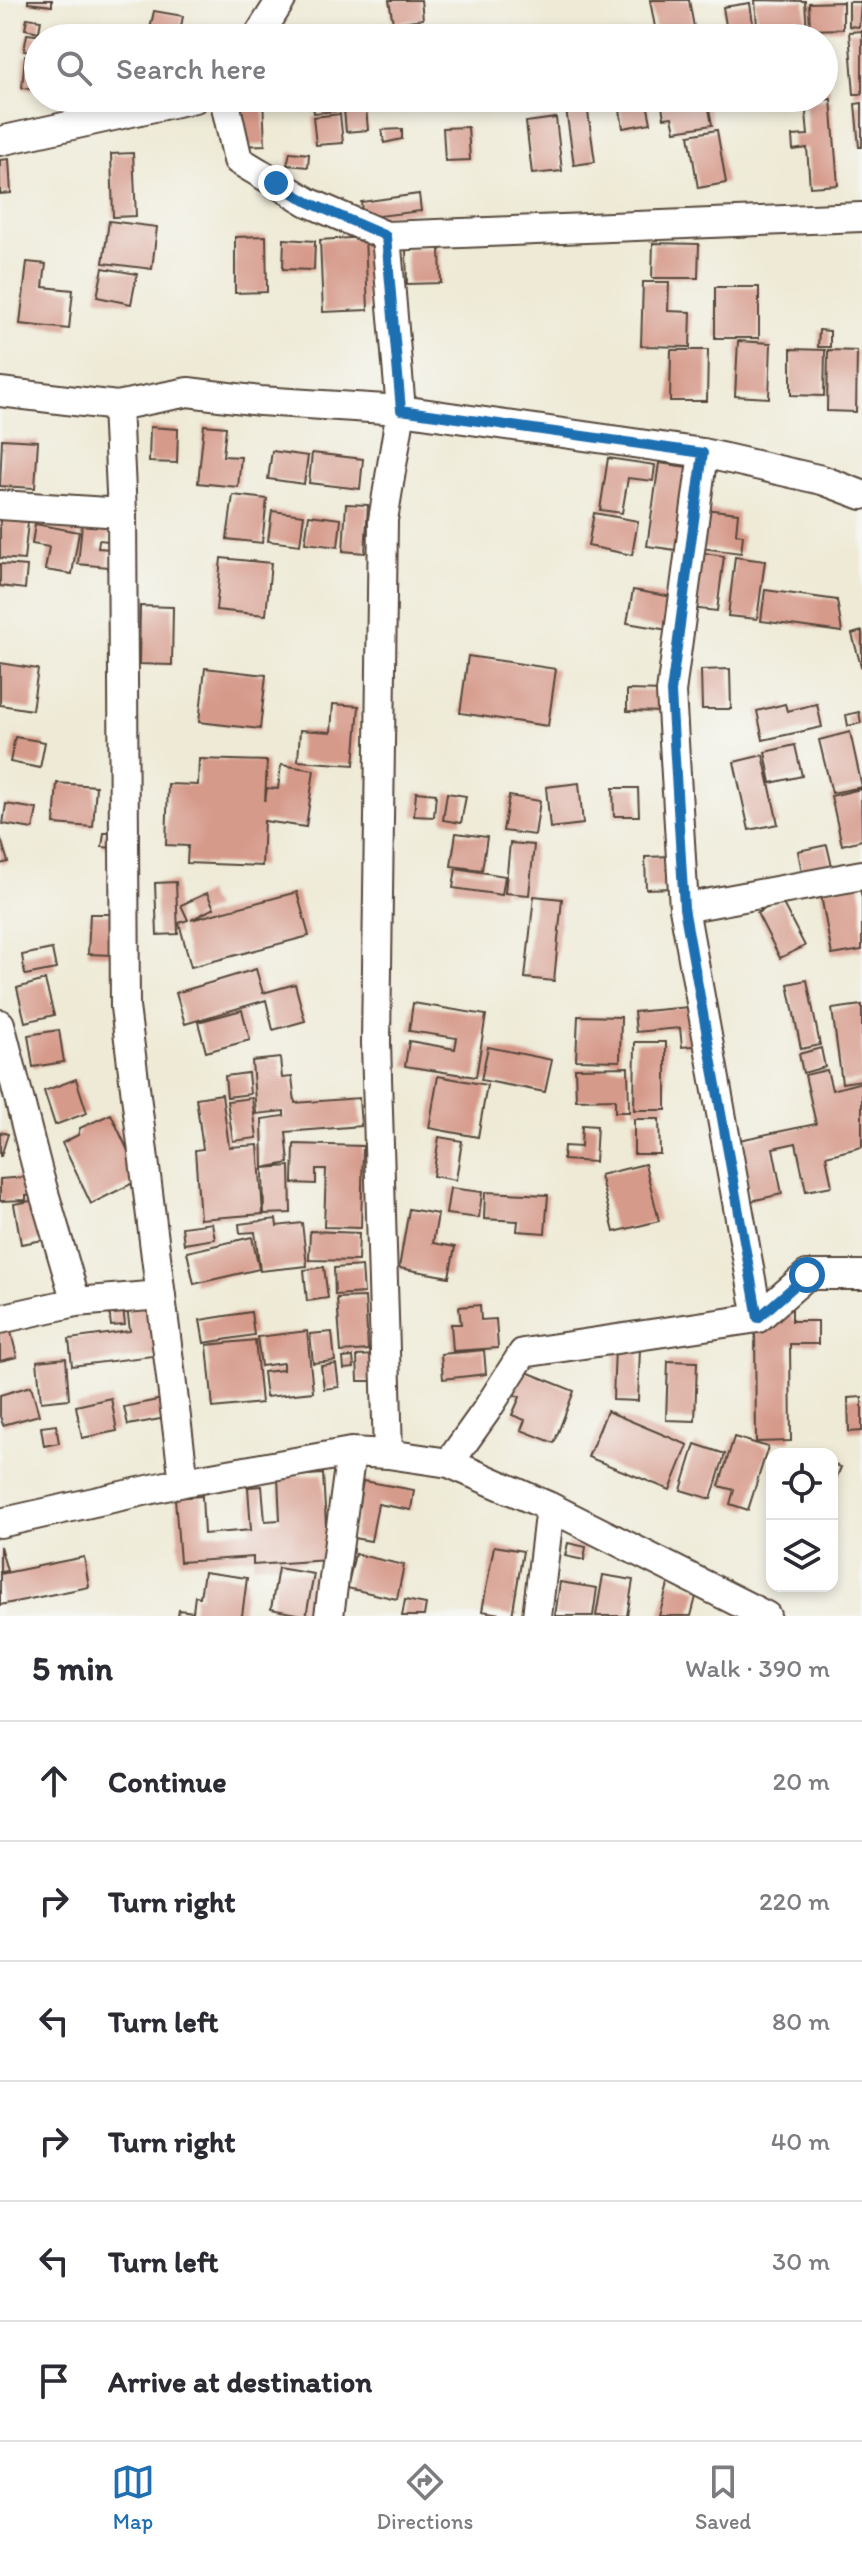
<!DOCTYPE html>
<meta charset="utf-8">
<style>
:root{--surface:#fff;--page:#f2f2f3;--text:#2b2b33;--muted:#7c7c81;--line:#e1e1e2;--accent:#1f6fb2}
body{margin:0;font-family:Itim,sans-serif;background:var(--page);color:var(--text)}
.controls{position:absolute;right:24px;bottom:24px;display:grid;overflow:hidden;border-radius:16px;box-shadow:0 4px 12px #0003}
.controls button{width:72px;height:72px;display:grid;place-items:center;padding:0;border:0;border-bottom:2px solid var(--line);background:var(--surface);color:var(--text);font:40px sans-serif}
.stop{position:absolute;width:24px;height:24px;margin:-18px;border:6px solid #1f6fb2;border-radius:50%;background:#fff}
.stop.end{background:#1f6fb2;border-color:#fff;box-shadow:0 2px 8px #0008}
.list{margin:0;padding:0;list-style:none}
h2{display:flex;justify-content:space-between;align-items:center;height:104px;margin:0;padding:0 32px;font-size:34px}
h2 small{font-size:26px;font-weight:400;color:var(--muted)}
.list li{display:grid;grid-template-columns:52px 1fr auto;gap:24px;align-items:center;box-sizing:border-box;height:120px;padding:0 32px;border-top:2px solid var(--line)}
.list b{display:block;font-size:30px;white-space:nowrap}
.list em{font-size:26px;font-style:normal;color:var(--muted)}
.icon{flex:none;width:44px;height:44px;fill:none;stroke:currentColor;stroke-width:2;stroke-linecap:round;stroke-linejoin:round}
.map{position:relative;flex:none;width:862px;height:1616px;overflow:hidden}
.search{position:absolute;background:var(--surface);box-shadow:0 4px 12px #0003;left:24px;right:24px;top:24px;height:88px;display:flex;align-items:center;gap:20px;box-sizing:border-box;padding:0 28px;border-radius:44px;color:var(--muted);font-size:30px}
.sheet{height:824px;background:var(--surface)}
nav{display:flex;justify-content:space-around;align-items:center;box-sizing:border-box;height:112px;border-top:2px solid var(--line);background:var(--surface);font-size:22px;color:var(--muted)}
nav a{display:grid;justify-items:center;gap:4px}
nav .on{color:var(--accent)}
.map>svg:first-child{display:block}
.building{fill:#d69a8a}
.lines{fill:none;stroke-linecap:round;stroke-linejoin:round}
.street-casing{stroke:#56473a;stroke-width:32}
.street{stroke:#fff;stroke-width:28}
.route{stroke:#1f6fb2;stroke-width:10}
</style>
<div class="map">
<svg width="862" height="1616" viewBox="0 0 862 1616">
<rect width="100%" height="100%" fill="#f6f6f2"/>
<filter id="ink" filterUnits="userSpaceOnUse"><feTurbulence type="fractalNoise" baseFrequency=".0125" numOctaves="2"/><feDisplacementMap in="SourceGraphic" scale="16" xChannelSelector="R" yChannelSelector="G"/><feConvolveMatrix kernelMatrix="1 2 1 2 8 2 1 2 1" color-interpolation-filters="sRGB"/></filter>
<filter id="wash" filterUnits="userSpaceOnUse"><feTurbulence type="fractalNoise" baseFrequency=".006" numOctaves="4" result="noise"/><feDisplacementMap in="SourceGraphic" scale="32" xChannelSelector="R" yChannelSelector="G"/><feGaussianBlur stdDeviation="1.8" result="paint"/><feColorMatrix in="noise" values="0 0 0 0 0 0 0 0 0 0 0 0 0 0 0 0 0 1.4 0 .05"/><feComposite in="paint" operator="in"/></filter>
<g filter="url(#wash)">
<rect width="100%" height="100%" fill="#eeead6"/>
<g id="blocks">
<path class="building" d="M 28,0 L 52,0 L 52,6 L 28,3 Z
M 389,0 L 421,0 L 423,19 L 393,23 Z
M 650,0 L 689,0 L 696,38 L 657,38 Z
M 755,0 L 805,1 L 807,34 L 758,38 Z
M 843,2 L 843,29 L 810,30 L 809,3 Z
M 849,2 L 861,2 L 859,27 L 849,26 Z
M 750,3 L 755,38 L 728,38 L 723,7 Z
M 154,11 L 183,16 L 179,38 L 149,34 Z
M 27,18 L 41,20 L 39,32 L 25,29 Z
M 390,28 L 391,38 L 369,38 L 368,31 Z
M 636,31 L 637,38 L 606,38 L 606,36 Z
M 862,31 L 862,94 L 854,94 L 849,32 Z
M 27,34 L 44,36 L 38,38 L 38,53 L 24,51 Z
M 25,56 L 38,58 L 38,90 L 22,88 Z
M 824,64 L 830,93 L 824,94 Z
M 236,98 L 263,98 L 265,145 L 238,146 Z
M 312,98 L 334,98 L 336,111 L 314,113 Z
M 343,98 L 396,98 L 396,104 L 366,107 L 368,130 L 346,132 Z
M 402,98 L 459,98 L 459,100 L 402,106 Z
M 539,98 L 586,98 L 595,162 L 574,165 L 566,109 L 555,110 L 551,102 L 540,104 Z
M 618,98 L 646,98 L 651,123 L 623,128 Z
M 707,98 L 712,125 L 675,131 L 672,117 L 664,118 L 662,106 Z
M 831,99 L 838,185 L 810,187 L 807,148 L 793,150 L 792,136 L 808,135 L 805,101 Z
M 862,103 L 862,147 L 859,147 L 855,104 Z
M 340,114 L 343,143 L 316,145 L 313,117 Z
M 556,118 L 562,171 L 532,174 L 526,122 Z
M 468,127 L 470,160 L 445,161 L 443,128 Z
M 402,129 L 402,139 L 384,143 L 382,130 Z
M 717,130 L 726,183 L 698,188 L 689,135 Z
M 290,152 L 309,154 L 308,167 L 287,165 Z
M 133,153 L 136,216 L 113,217 L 111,154 Z
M 9,159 L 11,193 L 0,194 L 0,160 Z
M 419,194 L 421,211 L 363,218 L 361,202 Z
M 109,221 L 157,227 L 152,269 L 103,263 Z
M 266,236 L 267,292 L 235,293 L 235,237 Z
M 365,237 L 368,310 L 323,312 L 320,240 Z
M 284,239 L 315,241 L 314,270 L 283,269 Z
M 653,243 L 699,244 L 698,278 L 652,278 Z
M 440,248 L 441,283 L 407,284 L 406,249 Z
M 27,262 L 46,264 L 43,287 L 73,290 L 69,329 L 20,324 Z
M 103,268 L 137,274 L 131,304 L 97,297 Z
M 643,282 L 669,282 L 668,311 L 691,312 L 690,347 L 641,346 Z
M 715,287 L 759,287 L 759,338 L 715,338 Z
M 819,330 L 830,331 L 830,347 L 818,347 Z
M 738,341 L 771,343 L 769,398 L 735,396 Z
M 791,349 L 825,350 L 824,396 L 791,395 Z
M 671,350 L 708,350 L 707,401 L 670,401 Z
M 828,350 L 857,351 L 856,412 L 827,411 Z
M 204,425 L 226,427 L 223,456 L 241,457 L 238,487 L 198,483 Z
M 150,427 L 178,429 L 177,463 L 149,462 Z
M 2,439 L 38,441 L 35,488 L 0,486 Z
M 272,451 L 308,456 L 304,484 L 268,479 Z
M 312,453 L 363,459 L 360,489 L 309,483 Z
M 608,458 L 655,465 L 653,481 L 628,478 L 622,513 L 600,510 Z
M 659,463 L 687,467 L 676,550 L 647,546 Z
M 233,495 L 267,499 L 262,543 L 227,539 Z
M 346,504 L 368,505 L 365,553 L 343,551 Z
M 705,509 L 738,513 L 736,534 L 743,535 L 741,553 L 700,548 Z
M 272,511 L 304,515 L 300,545 L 268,541 Z
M 594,513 L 638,521 L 632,555 L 588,546 Z
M 309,515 L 341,519 L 338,547 L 305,543 Z
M 0,519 L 28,522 L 24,560 L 0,558 Z
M 35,524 L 79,532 L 72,574 L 45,570 L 49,547 L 32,544 Z
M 82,524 L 110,527 L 108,541 L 99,540 L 98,548 L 110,549 L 108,567 L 78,564 Z
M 698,552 L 724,556 L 717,611 L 690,608 Z
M 735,557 L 765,561 L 757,619 L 728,616 Z
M 221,558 L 271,563 L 266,615 L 216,610 Z
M 0,564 L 27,566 L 25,589 L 0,586 Z
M 633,590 L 673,597 L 668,630 L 627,623 Z
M 765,590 L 837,600 L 842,632 L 761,621 Z
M 140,606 L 173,607 L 172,665 L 139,664 Z
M 862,631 L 862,665 L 861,666 L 852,634 Z
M 468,656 L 556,669 L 548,726 L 460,713 Z
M 0,663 L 38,669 L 32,710 L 0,705 Z
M 205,668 L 266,675 L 260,729 L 199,722 Z
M 730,669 L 731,709 L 702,709 L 701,670 Z
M 627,690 L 665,691 L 665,712 L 627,711 Z
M 333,704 L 359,706 L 354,765 L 298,761 L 300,730 L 331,732 Z
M 785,704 L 787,711 L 817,704 L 822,727 L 763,740 L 757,711 Z
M 859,712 L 861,723 L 848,726 L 846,715 Z
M 850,732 L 862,787 L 832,793 L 819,740 Z
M 15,737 L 45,742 L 40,768 L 10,762 Z
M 795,745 L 802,776 L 771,783 L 765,752 Z
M 763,755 L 778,824 L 749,830 L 734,762 Z
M 199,759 L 267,761 L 265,801 L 267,788 L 278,789 L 281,765 L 314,770 L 306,827 L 264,821 L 262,866 L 187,863 L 188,846 L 166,845 L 168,784 L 198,785 Z
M 57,783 L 96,786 L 93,827 L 54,824 Z
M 579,783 L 583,824 L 550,828 L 546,787 Z
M 613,788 L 638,788 L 639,816 L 614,816 Z
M 861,789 L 862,840 L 842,845 L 831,796 Z
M 416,792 L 436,794 L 434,817 L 414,816 Z
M 447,793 L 466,796 L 461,823 L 443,820 Z
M 509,796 L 540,801 L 535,835 L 503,831 Z
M 6,804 L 37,809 L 33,829 L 3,824 Z
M 104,833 L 116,833 L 115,848 L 102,847 Z
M 456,833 L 487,837 L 482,870 L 451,866 Z
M 0,836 L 8,862 L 0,864 Z
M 510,843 L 534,845 L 529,895 L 505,893 Z
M 827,845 L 833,871 L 803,878 L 798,851 Z
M 673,856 L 674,888 L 646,889 L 645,857 Z
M 456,868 L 505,876 L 502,895 L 453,888 Z
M 176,882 L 178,934 L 157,935 L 155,883 Z
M 859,883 L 862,898 L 862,950 L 832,955 L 820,890 Z
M 297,892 L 309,936 L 191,967 L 179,923 L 188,920 L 181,905 L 207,893 L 214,908 L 191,920 Z
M 534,896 L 562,899 L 554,981 L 525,978 Z
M 781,900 L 805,946 L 780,958 L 757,913 Z
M 90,914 L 114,914 L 113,955 L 88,954 Z
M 52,949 L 56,969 L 25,975 L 22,955 Z
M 256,969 L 263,993 L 295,984 L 305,1021 L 273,1030 L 266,1000 L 185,1024 L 176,993 Z
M 45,980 L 54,1015 L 25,1022 L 17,988 Z
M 807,980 L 820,1045 L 801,1049 L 788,984 Z
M 413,1003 L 486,1015 L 476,1077 L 405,1066 L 409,1041 L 455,1049 L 457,1038 L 409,1031 Z
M 862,1005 L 862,1080 L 842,1083 L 832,1009 Z
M 700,1006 L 703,1045 L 682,1047 L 680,1028 L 636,1032 L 634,1012 Z
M 242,1010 L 250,1040 L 206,1052 L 198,1022 Z
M 578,1016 L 621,1017 L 620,1061 L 576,1060 Z
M 59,1030 L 64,1062 L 33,1067 L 28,1035 Z
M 635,1042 L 666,1042 L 666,1110 L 634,1110 Z
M 488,1047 L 552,1060 L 545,1092 L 481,1080 Z
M 821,1048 L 825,1067 L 803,1073 L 799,1054 Z
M 280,1058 L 282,1078 L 292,1077 L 295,1103 L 359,1098 L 361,1126 L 286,1132 L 289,1163 L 263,1168 L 262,1119 L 284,1116 L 284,1111 L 256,1114 L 252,1061 Z
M 628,1067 L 629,1112 L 615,1112 L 615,1099 L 576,1100 L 575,1068 Z
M 827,1070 L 832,1090 L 862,1082 L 862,1147 L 826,1156 L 832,1186 L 806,1191 L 796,1143 L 773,1148 L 782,1194 L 751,1201 L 739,1140 L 816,1124 L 805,1075 Z
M 248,1073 L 250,1094 L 227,1097 L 225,1076 Z
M 438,1076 L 487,1085 L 478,1137 L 429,1128 Z
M 76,1079 L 87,1113 L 55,1125 L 44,1091 Z
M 222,1094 L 229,1147 L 258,1145 L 263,1214 L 200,1219 L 195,1150 L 203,1149 L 196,1098 Z
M 252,1098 L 257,1138 L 233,1141 L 227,1101 Z
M 111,1114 L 141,1179 L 91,1204 L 62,1143 L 78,1135 L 80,1128 Z
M 634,1119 L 659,1119 L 660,1154 L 634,1154 Z
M 582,1125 L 597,1126 L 595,1162 L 563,1160 L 564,1146 L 581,1147 Z
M 0,1132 L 8,1134 L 1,1156 L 0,1156 Z
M 439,1137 L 462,1141 L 456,1180 L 433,1176 Z
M 294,1144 L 363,1146 L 361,1228 L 324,1227 L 326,1169 L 316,1169 L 316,1184 L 293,1183 Z
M 645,1164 L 659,1221 L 614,1232 L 600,1175 Z
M 290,1166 L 291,1213 L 264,1214 L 263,1168 Z
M 39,1176 L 39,1195 L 26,1196 L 26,1200 L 0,1201 L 0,1179 Z
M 450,1188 L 482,1192 L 479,1218 L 446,1214 Z
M 485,1192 L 548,1195 L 545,1233 L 517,1231 L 518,1221 L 484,1219 Z
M 42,1199 L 49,1239 L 21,1244 L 14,1204 Z
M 409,1209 L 438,1214 L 433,1243 L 455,1247 L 449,1277 L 399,1268 Z
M 276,1219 L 277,1226 L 302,1223 L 307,1266 L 260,1271 L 255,1232 L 240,1233 L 239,1224 Z
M 212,1223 L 215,1239 L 184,1244 L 182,1227 Z
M 310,1231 L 359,1233 L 358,1261 L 309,1260 Z
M 252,1237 L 259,1269 L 194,1284 L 187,1252 Z
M 362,1266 L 364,1293 L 335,1295 L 334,1268 Z
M 324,1267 L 328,1298 L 307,1301 L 304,1270 Z
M 365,1297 L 368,1350 L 341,1352 L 337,1298 Z
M 155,1303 L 161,1355 L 72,1366 L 69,1339 L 130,1331 L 127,1307 Z
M 480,1305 L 481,1320 L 496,1319 L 498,1348 L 453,1351 L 451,1324 L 461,1324 L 459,1307 Z
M 772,1307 L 792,1307 L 792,1321 L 818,1321 L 818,1344 L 790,1344 L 791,1441 L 756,1442 L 755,1326 L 772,1326 Z
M 123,1308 L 125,1325 L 111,1326 L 109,1309 Z
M 251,1312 L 254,1335 L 204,1343 L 200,1320 Z
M 10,1328 L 17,1357 L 0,1361 L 0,1330 Z
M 307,1331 L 313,1392 L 266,1397 L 263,1372 L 283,1370 L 283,1363 L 261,1366 L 257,1337 Z
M 332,1332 L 335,1361 L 313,1363 L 310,1334 Z
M 255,1340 L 261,1403 L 213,1408 L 207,1345 Z
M 615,1347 L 640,1348 L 638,1401 L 613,1400 Z
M 484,1350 L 486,1374 L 443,1379 L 441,1354 Z
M 376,1355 L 377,1381 L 358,1381 L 357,1356 Z
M 353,1357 L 354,1368 L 344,1369 L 343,1358 Z
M 66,1358 L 69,1399 L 41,1402 L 37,1361 Z
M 668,1361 L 697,1362 L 695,1421 L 666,1420 Z
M 336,1364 L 339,1387 L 324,1389 L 321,1366 Z
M 519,1369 L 574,1391 L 554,1443 L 521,1430 L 525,1420 L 512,1415 L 520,1397 L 510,1393 Z
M 31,1386 L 39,1415 L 3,1425 L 0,1416 L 0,1395 Z
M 862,1397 L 862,1431 L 849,1432 L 848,1398 Z
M 111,1398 L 117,1431 L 82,1438 L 76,1406 Z
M 167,1398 L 171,1417 L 128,1425 L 124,1407 Z
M 607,1411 L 688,1445 L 670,1490 L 588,1457 Z
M 56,1425 L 59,1443 L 44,1446 L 41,1427 Z
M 734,1437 L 768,1447 L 748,1510 L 730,1504 L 734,1490 L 719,1486 Z
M 695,1444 L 725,1454 L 711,1499 L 681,1490 Z
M 832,1464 L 841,1467 L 832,1489 Z
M 323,1474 L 328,1560 L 253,1565 L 253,1557 L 180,1562 L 175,1498 L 202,1496 L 204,1534 L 251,1530 L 248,1487 L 262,1486 L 265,1521 L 280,1520 L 278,1477 Z
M 363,1481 L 414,1490 L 411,1510 L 378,1504 L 371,1541 L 353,1538 Z
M 568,1543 L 586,1547 L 584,1560 L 565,1556 Z
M 0,1546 L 7,1571 L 0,1572 Z
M 494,1546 L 523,1551 L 512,1616 L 482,1611 Z
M 355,1554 L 404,1565 L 397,1599 L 347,1588 Z
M 84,1557 L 89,1587 L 0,1605 L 0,1574 Z
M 278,1568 L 314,1574 L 306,1616 L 271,1609 Z
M 204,1572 L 247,1578 L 242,1616 L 178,1616 L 179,1610 L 193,1612 L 195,1596 L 200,1597 Z
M 603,1575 L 633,1580 L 627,1616 L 596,1616 Z
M 669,1581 L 698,1589 L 691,1616 L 659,1616 Z
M 560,1582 L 597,1588 L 593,1616 L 555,1616 Z
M 405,1600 L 426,1604 L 424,1616 L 402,1616 Z"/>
</g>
</g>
<g filter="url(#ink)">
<use href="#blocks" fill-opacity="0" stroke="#56473a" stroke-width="2"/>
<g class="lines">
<defs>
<path id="street" d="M 257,38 L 281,0
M 224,98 L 238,160 L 308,202 L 386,236 L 862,217
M 0,141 L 195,98
M 386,236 L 401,410 L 383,520 L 376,1043 L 388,1454
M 0,392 L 117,406 L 188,392 L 260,401 L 401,410 L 703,453 L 822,480 L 862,495
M 117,406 L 122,513 L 125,1007 L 184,1482
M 703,453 L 671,692 L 684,908 L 758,1318
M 0,505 L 122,513
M 684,908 L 862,875
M 0,1024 L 39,1176 L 76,1302
M 0,1319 L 76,1302 L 161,1295
M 449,1463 L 486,1411 L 523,1353 L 758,1318 L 807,1275 L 862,1275
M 0,1523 L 184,1482 L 351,1452 L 388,1454 L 449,1463 L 550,1507 L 766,1616
M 329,1616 L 351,1452
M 537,1616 L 550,1507"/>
</defs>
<use href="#street" class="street-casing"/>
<use href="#street" class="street"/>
</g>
</g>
<g class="lines" filter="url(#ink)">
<path class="route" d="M 276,183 L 308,202 L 386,236 L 401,410 L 703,453 L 671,692 L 684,908 L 758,1318 L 807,1275"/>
</g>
</svg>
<div class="controls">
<button><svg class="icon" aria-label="locate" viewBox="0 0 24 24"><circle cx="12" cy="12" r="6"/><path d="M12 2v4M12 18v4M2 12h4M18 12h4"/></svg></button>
<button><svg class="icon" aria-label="layers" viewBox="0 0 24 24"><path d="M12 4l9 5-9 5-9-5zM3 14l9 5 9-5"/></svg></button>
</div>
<div class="stop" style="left:807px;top:1275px"></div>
<div class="stop end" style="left:276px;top:183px"></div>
<div class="search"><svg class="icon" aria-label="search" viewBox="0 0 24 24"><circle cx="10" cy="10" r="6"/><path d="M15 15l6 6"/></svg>Search here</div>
</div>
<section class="sheet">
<h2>5 min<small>Walk · 390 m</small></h2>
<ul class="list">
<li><svg class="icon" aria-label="ahead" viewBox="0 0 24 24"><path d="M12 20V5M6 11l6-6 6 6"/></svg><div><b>Continue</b></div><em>20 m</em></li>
<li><svg class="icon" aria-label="right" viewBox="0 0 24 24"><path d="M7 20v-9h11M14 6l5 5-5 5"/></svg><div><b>Turn right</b></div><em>220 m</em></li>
<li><svg class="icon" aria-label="left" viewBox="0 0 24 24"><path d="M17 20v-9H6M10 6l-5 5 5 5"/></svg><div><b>Turn left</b></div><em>80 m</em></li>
<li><svg class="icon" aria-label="right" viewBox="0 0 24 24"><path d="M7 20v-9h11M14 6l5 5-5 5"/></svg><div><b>Turn right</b></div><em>40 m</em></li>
<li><svg class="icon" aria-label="left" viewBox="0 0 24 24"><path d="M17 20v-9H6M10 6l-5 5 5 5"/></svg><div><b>Turn left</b></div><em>30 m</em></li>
<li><svg class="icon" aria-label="arrive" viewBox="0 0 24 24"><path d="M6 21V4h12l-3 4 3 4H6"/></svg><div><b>Arrive at destination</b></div></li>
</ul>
</section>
<nav>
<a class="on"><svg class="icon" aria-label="map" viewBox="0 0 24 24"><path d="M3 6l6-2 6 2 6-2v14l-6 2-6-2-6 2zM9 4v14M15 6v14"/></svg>Map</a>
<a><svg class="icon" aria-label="directions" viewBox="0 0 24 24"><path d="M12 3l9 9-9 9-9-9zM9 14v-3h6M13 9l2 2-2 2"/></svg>Directions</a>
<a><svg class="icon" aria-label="saved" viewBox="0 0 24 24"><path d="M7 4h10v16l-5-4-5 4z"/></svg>Saved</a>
</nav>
